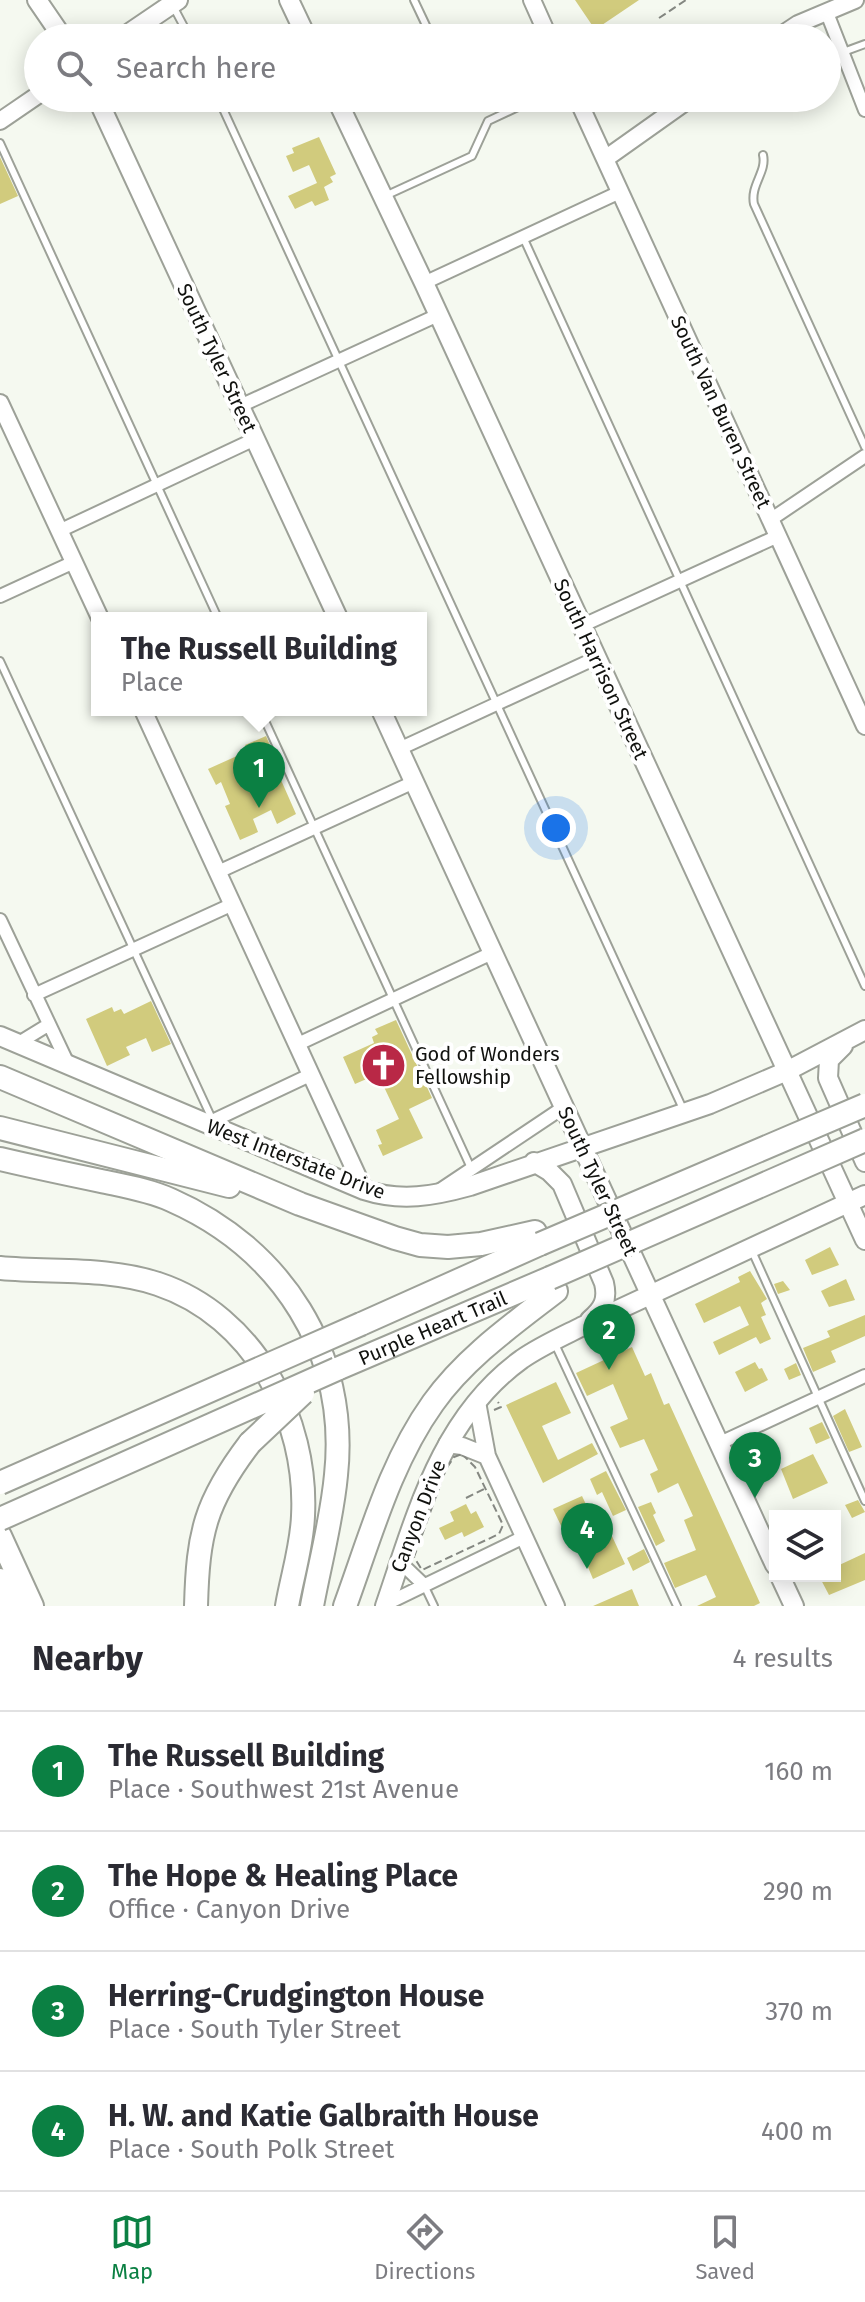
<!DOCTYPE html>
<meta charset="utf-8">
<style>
:root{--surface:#fff;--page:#f7f7f7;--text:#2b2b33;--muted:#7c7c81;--line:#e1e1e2;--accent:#0b8043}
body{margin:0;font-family:"Fira Sans",sans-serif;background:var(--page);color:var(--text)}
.controls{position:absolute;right:24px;bottom:24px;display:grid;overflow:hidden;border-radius:0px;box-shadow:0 4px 20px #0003}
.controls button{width:72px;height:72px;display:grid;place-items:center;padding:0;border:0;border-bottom:2px solid var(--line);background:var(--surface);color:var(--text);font:40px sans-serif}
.you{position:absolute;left:556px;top:828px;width:28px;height:28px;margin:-20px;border:6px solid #fff;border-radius:50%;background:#1a73e8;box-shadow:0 0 0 12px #1a73e833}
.badge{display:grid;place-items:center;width:52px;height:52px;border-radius:50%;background:var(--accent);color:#fff;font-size:26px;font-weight:700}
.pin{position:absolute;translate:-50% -66px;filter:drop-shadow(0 2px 4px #0008)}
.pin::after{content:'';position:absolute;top:42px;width:28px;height:24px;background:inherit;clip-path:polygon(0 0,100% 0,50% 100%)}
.popup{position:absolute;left:91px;top:612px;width:336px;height:104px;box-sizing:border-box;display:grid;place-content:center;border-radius:0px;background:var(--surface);filter:drop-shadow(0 2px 6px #0005);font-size:26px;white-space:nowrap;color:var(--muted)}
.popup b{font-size:30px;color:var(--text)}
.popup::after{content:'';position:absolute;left:50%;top:100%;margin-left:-16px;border:16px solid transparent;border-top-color:var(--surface)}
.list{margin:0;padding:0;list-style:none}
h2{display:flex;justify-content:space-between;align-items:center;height:104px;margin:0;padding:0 32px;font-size:34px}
h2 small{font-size:26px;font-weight:400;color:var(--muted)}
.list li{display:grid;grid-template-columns:52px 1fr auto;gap:24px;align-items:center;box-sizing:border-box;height:120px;padding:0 32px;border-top:2px solid var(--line)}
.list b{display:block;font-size:30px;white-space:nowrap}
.list p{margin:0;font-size:26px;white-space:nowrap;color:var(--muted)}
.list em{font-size:26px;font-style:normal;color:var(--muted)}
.icon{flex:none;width:44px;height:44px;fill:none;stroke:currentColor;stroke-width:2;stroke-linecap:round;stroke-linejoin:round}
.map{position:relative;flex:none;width:865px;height:1606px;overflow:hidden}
.search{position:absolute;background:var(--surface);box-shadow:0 4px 20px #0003;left:24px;right:24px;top:24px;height:88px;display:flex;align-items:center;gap:20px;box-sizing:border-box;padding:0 28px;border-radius:44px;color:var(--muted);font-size:30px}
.sheet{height:584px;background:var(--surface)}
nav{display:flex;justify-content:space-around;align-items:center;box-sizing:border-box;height:112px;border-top:2px solid var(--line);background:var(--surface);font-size:22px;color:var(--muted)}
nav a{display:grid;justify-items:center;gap:4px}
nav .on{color:var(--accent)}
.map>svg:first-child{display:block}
.building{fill:#d1cb7d}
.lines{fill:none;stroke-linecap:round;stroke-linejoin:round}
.service-casing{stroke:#9da198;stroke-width:10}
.minor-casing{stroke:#9da198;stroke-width:16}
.tertiary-casing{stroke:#9da198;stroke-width:20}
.secondary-casing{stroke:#9da198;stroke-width:22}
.motorway-casing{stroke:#9da198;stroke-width:26}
.path{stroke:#858882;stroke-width:2;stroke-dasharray:8 4;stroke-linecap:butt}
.service{stroke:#fff;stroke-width:6}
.minor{stroke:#fff;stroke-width:12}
.tertiary{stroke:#fff;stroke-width:16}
.secondary{stroke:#fff;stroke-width:18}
.motorway{stroke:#fff;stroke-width:22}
.motorway-bridge-casing{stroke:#9da198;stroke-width:26;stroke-linecap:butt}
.motorway-bridge{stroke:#fff;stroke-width:22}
.labels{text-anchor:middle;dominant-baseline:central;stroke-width:8;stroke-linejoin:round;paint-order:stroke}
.street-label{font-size:20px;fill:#11120f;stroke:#fff}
.poi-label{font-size:20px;fill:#11120f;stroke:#fff;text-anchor:start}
</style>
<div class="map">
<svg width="865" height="1606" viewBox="0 0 865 1606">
<rect width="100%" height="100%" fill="#f5f9f0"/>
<path class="building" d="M 575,0 L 639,0 L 599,27 L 598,25 L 594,28 Z
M 319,137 L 336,174 L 330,177 L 333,182 L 324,187 L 329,200 L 315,206 L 312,201 L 295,209 L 288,196 L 317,183 L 309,165 L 293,172 L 286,156 L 294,153 L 292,148 Z
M 0,157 L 18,196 L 0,204 Z
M 266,736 L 273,752 L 256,760 L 268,786 L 281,780 L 296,814 L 277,824 L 271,810 L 253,819 L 258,832 L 240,840 L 225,806 L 230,804 L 221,782 L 216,785 L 208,769 L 248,751 L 245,745 Z
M 151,1001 L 171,1044 L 152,1052 L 146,1038 L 126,1047 L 130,1055 L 107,1066 L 86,1019 L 112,1007 L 114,1012 L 121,1009 L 124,1014 Z
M 396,1020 L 432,1098 L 409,1109 L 423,1138 L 383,1156 L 378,1145 L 382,1144 L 376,1130 L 399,1119 L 378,1074 L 355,1084 L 343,1057 L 374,1043 L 372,1037 L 378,1034 L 375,1029 Z
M 830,1247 L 839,1265 L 812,1275 L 805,1260 Z
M 750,1271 L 767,1299 L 761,1303 L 766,1315 L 761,1317 L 771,1339 L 760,1344 L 756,1337 L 719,1355 L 713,1342 L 749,1325 L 740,1306 L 704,1323 L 695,1304 L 740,1282 L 738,1277 Z
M 846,1279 L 855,1300 L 829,1307 L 821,1291 Z
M 783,1281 L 790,1290 L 778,1294 L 774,1284 Z
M 865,1315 L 865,1336 L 831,1351 L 836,1362 L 813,1372 L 803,1348 L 830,1337 L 827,1331 Z
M 632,1347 L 645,1376 L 651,1373 L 664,1405 L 669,1403 L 760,1603 L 754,1606 L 697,1606 L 716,1597 L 706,1575 L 675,1588 L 664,1563 L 696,1550 L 684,1520 L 693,1516 L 678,1483 L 658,1493 L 650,1474 L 658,1470 L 644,1439 L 620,1448 L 610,1427 L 628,1419 L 613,1384 L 587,1396 L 576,1373 Z
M 755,1362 L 759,1369 L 762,1368 L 768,1380 L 745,1392 L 735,1372 Z
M 796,1363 L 801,1375 L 789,1380 L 784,1369 Z
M 556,1382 L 571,1413 L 542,1426 L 558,1460 L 592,1443 L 598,1454 L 543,1483 L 506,1405 Z
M 845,1409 L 862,1447 L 849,1452 L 833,1416 Z
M 822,1422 L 830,1438 L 816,1444 L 809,1428 Z
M 813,1454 L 828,1483 L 793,1499 L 781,1469 Z
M 606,1471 L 626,1510 L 613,1516 L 602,1492 L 597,1495 L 590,1479 Z
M 582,1496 L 594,1521 L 565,1534 L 553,1509 Z
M 858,1500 L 865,1512 L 852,1518 L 845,1505 Z
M 651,1502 L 656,1513 L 653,1515 L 665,1541 L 656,1546 L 638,1507 Z
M 466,1504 L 471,1514 L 476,1511 L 484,1527 L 464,1537 L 462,1532 L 445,1540 L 439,1528 L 454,1521 L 450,1512 Z
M 611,1534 L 625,1564 L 593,1579 L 580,1548 Z
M 644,1549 L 650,1562 L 633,1571 L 627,1558 Z
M 865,1553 L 865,1580 L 829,1595 L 819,1576 L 835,1576 L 835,1567 Z
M 632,1589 L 639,1606 L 593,1606 Z"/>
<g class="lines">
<defs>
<path id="service" d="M 414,0 L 432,38
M 173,6 L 190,38
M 827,58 L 865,44
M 218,98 L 683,1109
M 0,143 L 218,618
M 763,155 C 767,172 750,185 754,204 L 865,447
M 385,196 L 472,156 L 488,121 L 537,98
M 523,237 L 865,986
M 0,661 L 213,1121
M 260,710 L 471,1168
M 752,1251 L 865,1501
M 555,1344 L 677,1606
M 424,1585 L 434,1606"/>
<path id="minor" d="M 827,13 L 865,110
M 424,283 L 620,192
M 240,406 L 438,315
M 770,520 L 865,456
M 59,531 L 255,439
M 0,596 L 74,562
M 581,626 L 778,536
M 399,749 L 596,658
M 218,872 L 414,782
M 0,920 L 68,1064
M 34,995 L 233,904
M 17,1044 L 48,1025
M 298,1044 L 492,953
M 206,1124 L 312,1074
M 440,1190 L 564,1107
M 720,1443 L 865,1376
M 400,1562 L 424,1585
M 386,1604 L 524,1537"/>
<path id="tertiary" d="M 532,0 L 549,38
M 777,38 L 798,24 L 855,0
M 577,98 L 865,726
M 0,121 L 38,95
M 605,159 L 691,98
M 0,403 L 100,618
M 143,710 L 364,1190
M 477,1402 L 487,1456 L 556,1606
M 447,1444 L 462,1446 L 487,1456"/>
<path id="secondary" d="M 37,0 L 63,38
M 289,0 L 307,38
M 122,38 L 178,0
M 97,98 L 338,618
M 336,98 L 424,283 L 865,1240
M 381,710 L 775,1565
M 0,1036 L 364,1190 C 401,1202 434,1196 470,1186 L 710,1104 L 787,1071 L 865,1030
M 843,1046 L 829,1060 L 828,1078 L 865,1162
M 534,1162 L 549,1171 L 562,1184 L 604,1283 C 608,1300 603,1309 590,1320
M 780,1576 L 794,1606
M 385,1606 C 416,1516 440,1418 522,1359 C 541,1346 561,1337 581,1327 L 865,1195"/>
<g id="motorway">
<path d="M 0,1077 L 300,1204 L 395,1238 L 420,1245 L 448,1247 L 481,1244 L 535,1232"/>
<path d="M 0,1128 L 229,1186"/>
<path d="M 0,1159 C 34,1167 67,1174 101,1181 C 124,1186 149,1190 171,1200 C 282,1249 349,1353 336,1475 C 332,1519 320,1563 312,1606"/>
<path d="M 0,1268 C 51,1273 108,1267 158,1284 C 254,1316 308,1419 303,1516 C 302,1546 292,1577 287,1606"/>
<path d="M 361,1324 L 540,1244"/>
<path id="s1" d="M 337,1369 L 550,1278"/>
<path d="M 0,1536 L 32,1606"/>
<path d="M 0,1580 L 12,1606"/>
<path d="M 196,1606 C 198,1533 205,1502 250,1443"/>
<path d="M 345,1606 C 370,1538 390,1463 433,1403 C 465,1358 512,1325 556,1291"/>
</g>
</defs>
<use href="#service" class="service-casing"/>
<use href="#minor" class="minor-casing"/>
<use href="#tertiary" class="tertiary-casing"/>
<use href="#secondary" class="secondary-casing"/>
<use href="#motorway" class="motorway-casing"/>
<path class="path" d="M 659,18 L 686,0
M 494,1410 L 501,1407 L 498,1402
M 462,1454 L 475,1467 L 503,1525 L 499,1534 L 422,1570 L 414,1557 L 446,1469 L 454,1457 Z
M 466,1498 L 484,1489"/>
<use href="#service" class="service"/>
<use href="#minor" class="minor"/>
<use href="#tertiary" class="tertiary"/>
<use href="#secondary" class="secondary"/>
<use href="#motorway" class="motorway"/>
<defs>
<path id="motorway-bridge" d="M 540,1244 L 865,1105
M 550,1278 L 865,1140
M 250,1443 L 303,1393
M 0,1483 L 361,1324
M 0,1519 L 337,1369"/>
</defs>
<use href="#motorway-bridge" class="motorway-bridge-casing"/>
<use href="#motorway-bridge" class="motorway-bridge"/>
</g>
<defs>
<symbol id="church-disc" viewBox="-11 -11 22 22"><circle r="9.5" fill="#b92846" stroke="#fff"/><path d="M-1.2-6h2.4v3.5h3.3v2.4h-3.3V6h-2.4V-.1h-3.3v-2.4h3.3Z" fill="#fff"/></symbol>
</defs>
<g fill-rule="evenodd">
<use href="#church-disc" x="358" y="1040" width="51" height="51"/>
</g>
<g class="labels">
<g class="street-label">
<text transform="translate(217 358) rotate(65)">South Tyler Street</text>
<text transform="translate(721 412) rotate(65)">South Van Buren Street</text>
<text transform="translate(601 669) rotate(65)">South Harrison Street</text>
<text transform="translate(296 1159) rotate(21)">West Interstate Drive</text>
<text transform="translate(598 1181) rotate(65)">South Tyler Street</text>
<text stroke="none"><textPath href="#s1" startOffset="104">Purple Heart Trail</textPath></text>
<text transform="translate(418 1516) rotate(-69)">Canyon Drive</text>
</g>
<g class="poi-label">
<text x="415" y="1054">God of Wonders<tspan x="415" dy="23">Fellowship</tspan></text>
</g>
</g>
</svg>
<div class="controls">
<button><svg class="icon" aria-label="layers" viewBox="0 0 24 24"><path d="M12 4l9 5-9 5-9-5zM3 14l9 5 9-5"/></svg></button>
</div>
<div class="you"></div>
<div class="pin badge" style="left:259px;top:808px">1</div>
<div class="popup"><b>The Russell Building</b>Place</div>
<div class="pin badge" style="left:609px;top:1370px">2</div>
<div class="pin badge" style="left:755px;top:1498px">3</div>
<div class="pin badge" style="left:587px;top:1569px">4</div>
<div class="search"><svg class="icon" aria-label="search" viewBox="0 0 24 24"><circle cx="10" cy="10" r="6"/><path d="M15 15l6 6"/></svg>Search here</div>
</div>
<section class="sheet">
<h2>Nearby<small>4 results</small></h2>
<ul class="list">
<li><span class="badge">1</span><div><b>The Russell Building</b><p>Place · Southwest 21st Avenue</p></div><em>160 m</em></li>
<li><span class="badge">2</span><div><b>The Hope &amp; Healing Place</b><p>Office · Canyon Drive</p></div><em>290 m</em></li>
<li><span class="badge">3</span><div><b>Herring-Crudgington House</b><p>Place · South Tyler Street</p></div><em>370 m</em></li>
<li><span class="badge">4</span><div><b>H. W. and Katie Galbraith House</b><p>Place · South Polk Street</p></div><em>400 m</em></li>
</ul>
</section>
<nav>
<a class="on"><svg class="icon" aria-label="map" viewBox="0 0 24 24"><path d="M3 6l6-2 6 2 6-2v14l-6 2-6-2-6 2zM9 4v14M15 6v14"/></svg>Map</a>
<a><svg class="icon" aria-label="directions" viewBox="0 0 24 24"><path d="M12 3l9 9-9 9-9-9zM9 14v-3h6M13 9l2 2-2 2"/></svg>Directions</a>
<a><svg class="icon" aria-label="saved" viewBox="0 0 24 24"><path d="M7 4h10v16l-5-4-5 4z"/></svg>Saved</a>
</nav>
